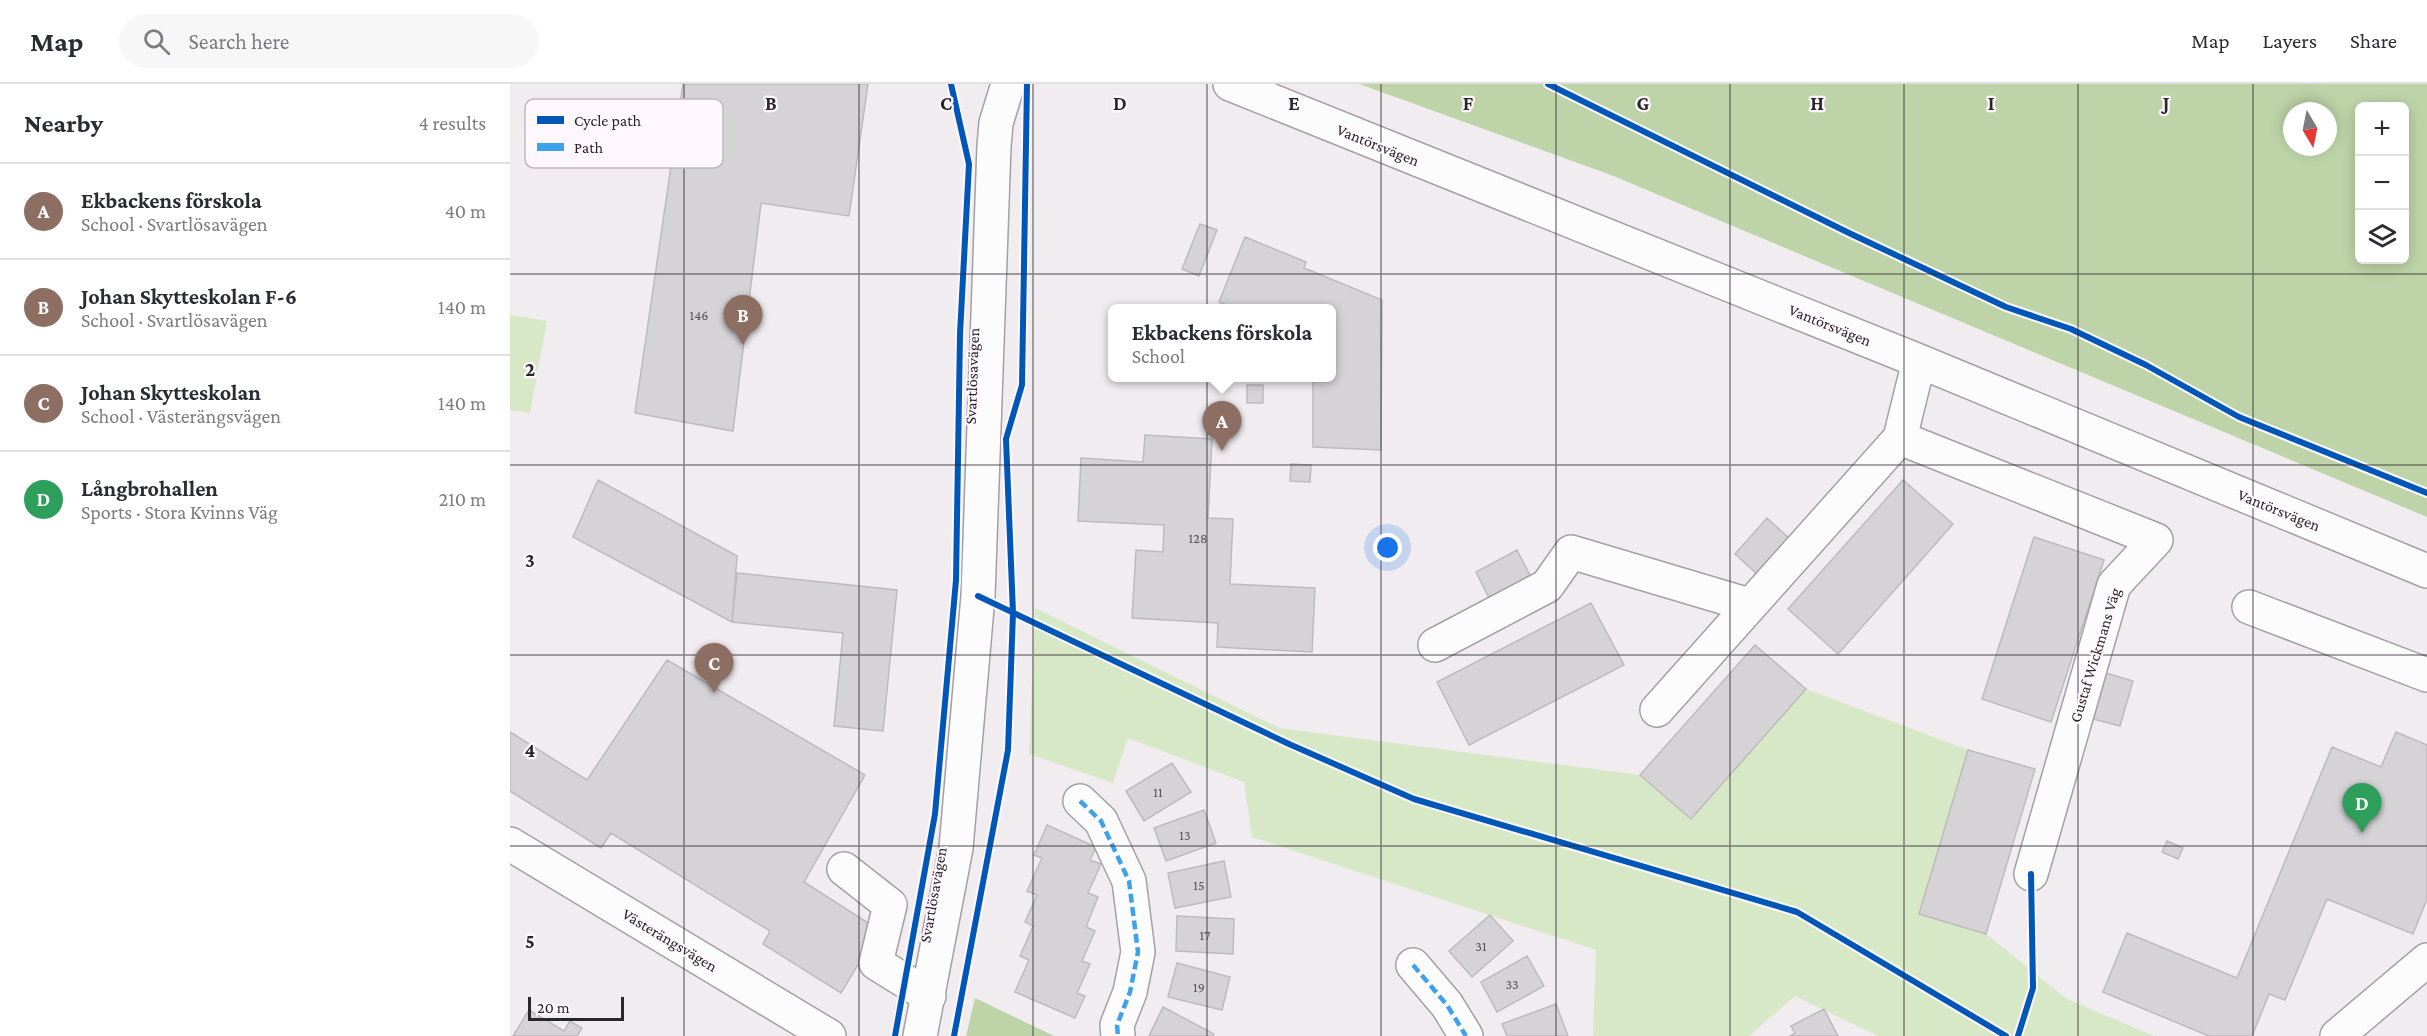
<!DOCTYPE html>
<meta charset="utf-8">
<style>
:root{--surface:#fff;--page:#f7f7f7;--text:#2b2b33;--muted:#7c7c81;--line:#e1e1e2;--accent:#6e6b6f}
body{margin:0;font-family:"Crimson Pro",serif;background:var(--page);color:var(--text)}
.controls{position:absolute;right:18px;top:18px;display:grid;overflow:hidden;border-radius:9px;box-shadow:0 3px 15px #0003}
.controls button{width:54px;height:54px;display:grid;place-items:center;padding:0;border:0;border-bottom:2px solid var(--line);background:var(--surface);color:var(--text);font:30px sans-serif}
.compass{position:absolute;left:1773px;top:18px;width:54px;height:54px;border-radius:50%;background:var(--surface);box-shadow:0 3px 15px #0003;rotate:170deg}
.scale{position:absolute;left:18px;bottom:15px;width:96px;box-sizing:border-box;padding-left:6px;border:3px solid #282629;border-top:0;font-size:16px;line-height:21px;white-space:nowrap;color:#282629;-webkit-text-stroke:4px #fef8fe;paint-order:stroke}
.you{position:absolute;left:878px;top:464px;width:21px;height:21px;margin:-15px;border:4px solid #fff;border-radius:50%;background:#1a73e8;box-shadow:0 0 0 9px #1a73e833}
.badge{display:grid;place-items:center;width:39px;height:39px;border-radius:50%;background:var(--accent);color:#fff;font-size:20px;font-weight:700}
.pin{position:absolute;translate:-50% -50px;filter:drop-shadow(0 2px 3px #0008)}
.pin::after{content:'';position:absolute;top:32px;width:21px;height:18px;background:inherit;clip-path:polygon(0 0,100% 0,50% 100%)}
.popup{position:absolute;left:598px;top:220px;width:228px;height:78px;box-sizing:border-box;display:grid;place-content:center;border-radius:9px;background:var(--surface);filter:drop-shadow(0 2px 4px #0005);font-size:20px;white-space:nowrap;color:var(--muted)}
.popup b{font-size:22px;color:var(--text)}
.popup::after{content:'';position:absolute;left:50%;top:100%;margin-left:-12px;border:12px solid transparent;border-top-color:var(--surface)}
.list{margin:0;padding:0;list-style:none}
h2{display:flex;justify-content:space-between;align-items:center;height:78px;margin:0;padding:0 24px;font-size:26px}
h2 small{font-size:20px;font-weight:400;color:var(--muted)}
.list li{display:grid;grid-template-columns:39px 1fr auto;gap:18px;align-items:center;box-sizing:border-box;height:96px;padding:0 24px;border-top:2px solid var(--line)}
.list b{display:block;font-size:22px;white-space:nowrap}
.list p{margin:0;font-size:20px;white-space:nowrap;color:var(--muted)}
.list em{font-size:20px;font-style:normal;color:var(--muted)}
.icon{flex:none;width:33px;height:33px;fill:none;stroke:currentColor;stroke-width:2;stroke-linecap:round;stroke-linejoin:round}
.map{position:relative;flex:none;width:1917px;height:952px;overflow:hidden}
header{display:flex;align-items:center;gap:36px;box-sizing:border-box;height:84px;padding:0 30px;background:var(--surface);border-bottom:2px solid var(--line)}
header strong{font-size:28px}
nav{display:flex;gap:33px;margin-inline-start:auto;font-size:21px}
.search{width:420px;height:54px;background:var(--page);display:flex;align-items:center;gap:15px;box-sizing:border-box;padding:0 21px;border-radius:33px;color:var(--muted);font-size:22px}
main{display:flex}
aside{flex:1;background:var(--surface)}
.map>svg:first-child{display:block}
.green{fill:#d7e8c6}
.forest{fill:#bed4a8;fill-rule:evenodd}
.building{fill:#d6d3d6;stroke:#bdbabe;stroke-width:1.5}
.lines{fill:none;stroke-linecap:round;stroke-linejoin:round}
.minor-casing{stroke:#a4a0a4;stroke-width:36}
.minor{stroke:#fdfcfd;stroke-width:33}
.quiet{stroke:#3ea2eb;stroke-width:4.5;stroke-dasharray:9 4.5;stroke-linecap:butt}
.cycleway-casing{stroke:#fef8fe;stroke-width:10}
.cycleway{stroke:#0057b8;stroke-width:6}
.grid{fill:none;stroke:#282629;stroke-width:1.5;stroke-opacity:0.55}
.labels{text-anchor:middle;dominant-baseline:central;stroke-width:4.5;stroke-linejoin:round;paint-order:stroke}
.number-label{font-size:14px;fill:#555356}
.street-label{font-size:16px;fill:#282629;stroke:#fef8fe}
.key{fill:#fef8fe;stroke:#beb9be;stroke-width:1.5}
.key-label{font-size:16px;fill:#282629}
.grid-label{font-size:20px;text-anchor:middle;font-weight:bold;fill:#282629;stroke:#fef8fe;stroke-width:4.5;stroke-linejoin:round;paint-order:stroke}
</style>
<header>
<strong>Map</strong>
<div class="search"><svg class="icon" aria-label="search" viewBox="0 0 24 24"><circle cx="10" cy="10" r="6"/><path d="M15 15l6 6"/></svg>Search here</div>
<nav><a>Map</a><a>Layers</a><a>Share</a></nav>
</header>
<main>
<aside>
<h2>Nearby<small>4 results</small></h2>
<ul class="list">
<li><span class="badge" style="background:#8d6e63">A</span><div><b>Ekbackens förskola</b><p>School · Svartlösavägen</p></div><em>40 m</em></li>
<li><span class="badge" style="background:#8d6e63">B</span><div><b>Johan Skytteskolan F-6</b><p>School · Svartlösavägen</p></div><em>140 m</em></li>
<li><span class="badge" style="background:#8d6e63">C</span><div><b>Johan Skytteskolan</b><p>School · Västerängsvägen</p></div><em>140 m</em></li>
<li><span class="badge" style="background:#2e9e5b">D</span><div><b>Långbrohallen</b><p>Sports · Stora Kvinns Väg</p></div><em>210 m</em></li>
</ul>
</aside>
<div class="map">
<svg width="1917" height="952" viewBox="0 0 1917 952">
<rect width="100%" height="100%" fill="#f0ecf0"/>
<path class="green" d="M 0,231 L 37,237 L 20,329 L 0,326 Z
M 525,524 L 769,644 L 1130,691 L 1181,735 L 1296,605 L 1458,666 L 1409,830 L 1476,850 L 1557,915 L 1644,952 L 1368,952 L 1285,912 L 1239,952 L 1083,952 L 1086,866 L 742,753 L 734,698 L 618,654 L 603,699 L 519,670 Z"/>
<path class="forest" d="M 849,0 L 1917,0 L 1917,433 L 1101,91 ZM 1850,22 L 1894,22 L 1894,176 L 1850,176 ZM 1782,27 L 1818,27 L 1818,63 L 1782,63 Z
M 465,914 L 544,952 L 456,952 Z"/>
<path class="building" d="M 173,0 L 358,0 L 339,132 L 251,119 L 223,347 L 125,329 Z
M 690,140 L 707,146 L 689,192 L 672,185 Z
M 735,153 L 796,178 L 794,184 L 872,216 L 871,366 L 803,363 L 803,294 L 822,294 L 822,224 L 724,224 L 709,218 Z
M 737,301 L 753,301 L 753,319 L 737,319 Z
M 635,351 L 702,355 L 698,434 L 723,435 L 720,500 L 805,504 L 802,568 L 707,563 L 708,539 L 622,534 L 626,466 L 653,468 L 654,441 L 568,437 L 571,374 L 633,378 Z
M 781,380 L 801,381 L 800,398 L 780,397 Z
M 88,396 L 227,472 L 222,538 L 63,453 Z
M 1393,396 L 1443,440 L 1328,570 L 1278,525 Z
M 1257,434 L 1281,456 L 1248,491 L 1225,470 Z
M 1524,453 L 1594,476 L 1541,638 L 1472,615 Z
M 1007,466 L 1022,495 L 980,516 L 966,488 Z
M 227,489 L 387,506 L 373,647 L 324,642 L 333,549 L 222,538 Z
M 1081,519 L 1114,581 L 959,661 L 927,598 Z
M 1245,561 L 1296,605 L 1181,735 L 1130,691 Z
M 157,576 L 355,691 L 294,798 L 369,846 L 331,909 L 253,860 L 260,847 L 101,749 L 91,764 L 0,707 L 0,648 L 77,696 Z
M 1596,589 L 1623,597 L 1610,642 L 1583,635 Z
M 1886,648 L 1917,661 L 1917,815 L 1903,850 L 1817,815 L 1775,916 L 1759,910 L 1742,952 L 1699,952 L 1593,908 L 1617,849 L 1727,894 L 1822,663 L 1871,683 Z
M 1458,666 L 1525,685 L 1476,850 L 1409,830 Z
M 662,679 L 681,708 L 634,737 L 616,707 Z
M 694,726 L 706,759 L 656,777 L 644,744 Z
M 537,741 L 586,763 L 580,776 L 591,780 L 578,809 L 588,813 L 576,843 L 585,847 L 572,877 L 580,880 L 567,909 L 575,912 L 565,934 L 505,908 L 519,876 L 510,872 L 523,842 L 515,838 L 527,811 L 517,807 L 532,774 L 524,771 Z
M 1657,757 L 1673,764 L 1668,775 L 1652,768 Z
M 714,777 L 721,813 L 665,824 L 658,789 Z
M 980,831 L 1003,857 L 962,893 L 939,867 Z
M 667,832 L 724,835 L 723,870 L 666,867 Z
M 1017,872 L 1034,902 L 987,928 L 971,898 Z
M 667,879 L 720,893 L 712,926 L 658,913 Z
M 1046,920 L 1058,952 L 997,952 L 992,940 Z
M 653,923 L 704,950 L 703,952 L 639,952 Z
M 1314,925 L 1328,952 L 1280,952 L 1285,949 L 1281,942 Z
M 19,926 L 54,947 L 60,937 L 72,944 L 67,952 L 3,952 Z"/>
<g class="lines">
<defs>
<path id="minor" d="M 720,0 L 1409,277 L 1917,487
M 1390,354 L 1646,456 L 1604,501 L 1521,790
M 1739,523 L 1917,591
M 925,561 L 1037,502 L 1061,468 L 1239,521
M 1147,626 L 1390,354 L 1409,277
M 570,717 L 591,737 L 619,797 L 628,868 L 620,908 L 607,941 L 608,952
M 0,760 L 319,952
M 334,785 L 380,821 L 366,879 L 419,912
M 903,881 L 937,921 L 956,952
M 410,952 L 446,764 L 468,512 L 484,62 L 486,39 L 498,0
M 1827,952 L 1917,876"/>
</defs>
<use href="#minor" class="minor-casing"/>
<use href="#minor" class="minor"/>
<path class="quiet" d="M 570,717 L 591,737 L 619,797 L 628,868 L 620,908 L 607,941 L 608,952
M 903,881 L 937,921 L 956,952"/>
<defs>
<path id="cycleway" d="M 1038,0 L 1339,149 L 1496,223 L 1561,245 L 1636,281 L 1729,333 L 1917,409
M 468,512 L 779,660 L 904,715 L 1287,828 L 1496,952
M 385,952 L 425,730 L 446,496 L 450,250 L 459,80 L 441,0
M 444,952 L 498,666 L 503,529 L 496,355 L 512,301 L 517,0
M 1508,952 L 1523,904 L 1521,790"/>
</defs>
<use href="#cycleway" class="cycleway-casing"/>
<use href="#cycleway" class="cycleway"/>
</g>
<path class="grid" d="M 174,0 L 174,952M 349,0 L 349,952M 523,0 L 523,952M 697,0 L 697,952M 871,0 L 871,952M 1046,0 L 1046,952M 1220,0 L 1220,952M 1394,0 L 1394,952M 1568,0 L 1568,952M 1743,0 L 1743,952M 0,190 L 1917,190M 0,381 L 1917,381M 0,571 L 1917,571M 0,762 L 1917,762"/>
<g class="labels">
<g class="number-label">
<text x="189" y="231">146</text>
<text x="688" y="454">128</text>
<text x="648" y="708">11</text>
<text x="675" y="751">13</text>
<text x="689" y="801">15</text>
<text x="695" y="851">17</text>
<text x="971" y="862">31</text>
<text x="1002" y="900">33</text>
<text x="689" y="903">19</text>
</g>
<g class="street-label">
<text transform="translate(868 61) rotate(22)">Vantörsvägen</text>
<text transform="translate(1320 241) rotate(22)">Vantörsvägen</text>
<text transform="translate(462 292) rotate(-88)">Svartlösavägen</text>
<text transform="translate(1769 426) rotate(22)">Vantörsvägen</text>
<text transform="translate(1585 571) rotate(-73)">Gustaf Wickmans Väg</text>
<text transform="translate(423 811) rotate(-80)">Svartlösavägen</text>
<text transform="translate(160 856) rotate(31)">Västerängsvägen</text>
</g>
</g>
<rect x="15" y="15" width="198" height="69" rx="9" class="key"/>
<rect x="27" y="32" width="27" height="8" fill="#0057b8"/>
<rect x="27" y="59" width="27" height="8" fill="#3ea2eb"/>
<g class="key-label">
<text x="64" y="42">Cycle path</text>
<text x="64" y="69">Path</text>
</g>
<g class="grid-label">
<text x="261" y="26">B</text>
<text x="436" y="26">C</text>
<text x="610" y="26">D</text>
<text x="784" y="26">E</text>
<text x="958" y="26">F</text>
<text x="1133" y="26">G</text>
<text x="1307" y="26">H</text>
<text x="1481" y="26">I</text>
<text x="1656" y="26">J</text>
<text x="20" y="292">2</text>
<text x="20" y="483">3</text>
<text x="20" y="673">4</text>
<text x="20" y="864">5</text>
</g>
</svg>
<div class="controls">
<button>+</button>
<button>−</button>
<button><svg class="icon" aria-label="layers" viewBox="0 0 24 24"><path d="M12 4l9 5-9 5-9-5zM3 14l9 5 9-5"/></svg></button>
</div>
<svg class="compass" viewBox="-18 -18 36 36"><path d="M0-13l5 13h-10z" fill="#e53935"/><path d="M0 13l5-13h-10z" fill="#7c7c81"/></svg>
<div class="scale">20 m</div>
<div class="you"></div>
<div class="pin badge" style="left:712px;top:367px;background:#8d6e63">A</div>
<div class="popup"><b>Ekbackens förskola</b>School</div>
<div class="pin badge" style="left:233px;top:261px;background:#8d6e63">B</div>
<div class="pin badge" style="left:204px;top:609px;background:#8d6e63">C</div>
<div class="pin badge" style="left:1852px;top:749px;background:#2e9e5b">D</div>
</div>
</main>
